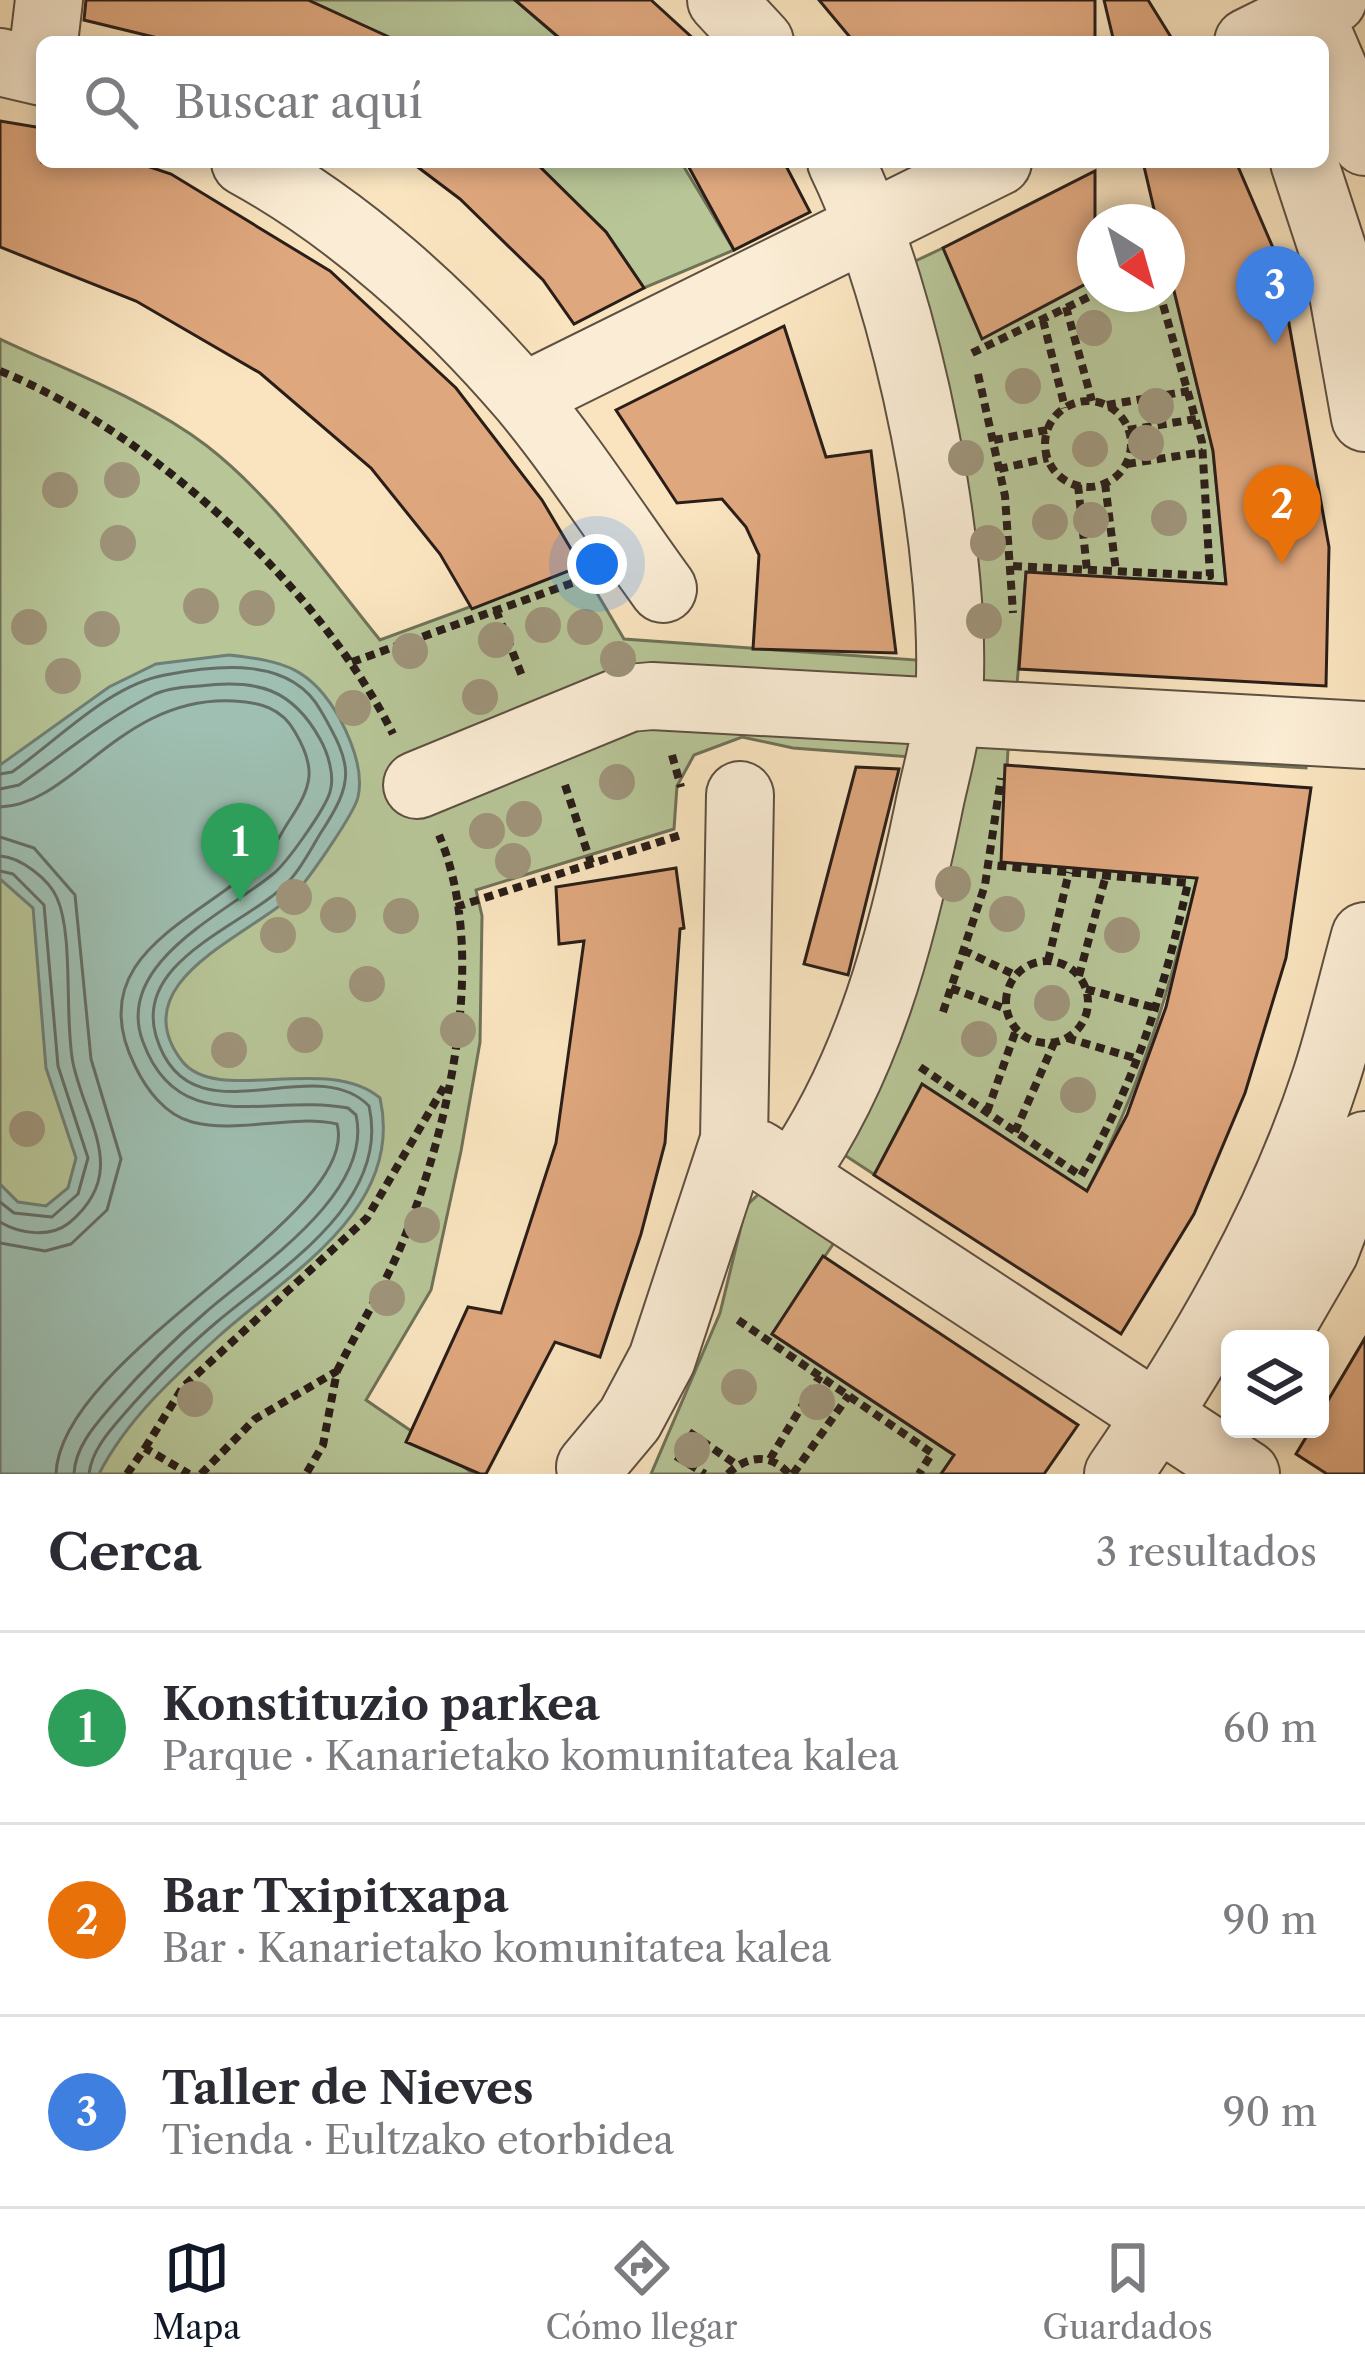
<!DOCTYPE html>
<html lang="es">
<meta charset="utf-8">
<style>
:root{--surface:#fff;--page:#f2f2f3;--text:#2b2b33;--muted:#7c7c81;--line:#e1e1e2;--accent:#111827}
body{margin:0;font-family:"Libre Caslon Text",serif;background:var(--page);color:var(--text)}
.controls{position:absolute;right:36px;bottom:36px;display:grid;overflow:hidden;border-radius:18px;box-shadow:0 6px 18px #0003}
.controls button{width:108px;height:108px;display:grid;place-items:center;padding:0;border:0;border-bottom:3px solid var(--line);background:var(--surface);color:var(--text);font:60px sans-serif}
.compass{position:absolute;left:1077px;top:204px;width:108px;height:108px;border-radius:50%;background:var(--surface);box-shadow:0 6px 18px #0003;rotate:143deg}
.you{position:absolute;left:597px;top:564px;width:42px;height:42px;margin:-30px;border:9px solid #fff;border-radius:50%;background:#1a73e8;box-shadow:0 0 0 18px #1a73e833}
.badge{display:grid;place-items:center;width:78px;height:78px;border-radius:50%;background:var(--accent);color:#fff;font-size:39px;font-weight:700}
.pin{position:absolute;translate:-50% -99px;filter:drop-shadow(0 3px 6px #0008)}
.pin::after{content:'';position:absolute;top:63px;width:42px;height:36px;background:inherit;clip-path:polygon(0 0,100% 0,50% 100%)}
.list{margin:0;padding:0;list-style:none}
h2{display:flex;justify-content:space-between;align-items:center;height:156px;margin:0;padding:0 48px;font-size:51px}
h2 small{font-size:39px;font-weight:400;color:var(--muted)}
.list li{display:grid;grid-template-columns:78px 1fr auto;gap:36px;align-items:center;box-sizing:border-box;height:192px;padding:0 48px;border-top:3px solid var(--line)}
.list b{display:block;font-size:45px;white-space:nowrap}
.list p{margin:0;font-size:39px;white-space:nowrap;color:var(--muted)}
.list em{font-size:39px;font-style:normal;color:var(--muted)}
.icon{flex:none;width:66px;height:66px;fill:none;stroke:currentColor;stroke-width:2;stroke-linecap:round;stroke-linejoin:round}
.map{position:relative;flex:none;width:1365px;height:1474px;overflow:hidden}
.search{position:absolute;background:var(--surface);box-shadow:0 6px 18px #0003;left:36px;right:36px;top:36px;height:132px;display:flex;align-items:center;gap:30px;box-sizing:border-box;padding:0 42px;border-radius:18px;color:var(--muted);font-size:45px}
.sheet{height:732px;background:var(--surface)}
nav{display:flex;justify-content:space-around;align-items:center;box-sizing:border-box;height:168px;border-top:3px solid var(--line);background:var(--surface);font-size:33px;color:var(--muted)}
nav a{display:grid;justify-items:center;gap:6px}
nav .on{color:var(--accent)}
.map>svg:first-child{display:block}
.green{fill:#b7c597;stroke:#707258;stroke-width:3}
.water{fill:#9ebfb2;stroke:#707f75;stroke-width:3}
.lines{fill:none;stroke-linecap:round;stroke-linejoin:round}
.shore{stroke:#646e66;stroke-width:3}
.building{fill:#dfa77e;stroke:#2a1e19;stroke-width:3}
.minor-casing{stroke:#5e5042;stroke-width:70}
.path{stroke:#2a1e19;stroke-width:8;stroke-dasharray:9 6;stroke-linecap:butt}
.minor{stroke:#fbedd5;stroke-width:66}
.tree{fill:#9e9379}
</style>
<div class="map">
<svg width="1365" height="1474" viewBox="0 0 1365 1474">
<rect width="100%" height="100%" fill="#f9e4bf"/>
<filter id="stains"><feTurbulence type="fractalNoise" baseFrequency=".00167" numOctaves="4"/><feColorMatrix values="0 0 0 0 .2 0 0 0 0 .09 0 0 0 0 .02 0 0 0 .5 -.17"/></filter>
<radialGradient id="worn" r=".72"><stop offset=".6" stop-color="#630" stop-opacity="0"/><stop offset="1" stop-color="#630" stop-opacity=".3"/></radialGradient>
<path class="green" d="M 308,0 L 515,0 L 564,42 L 387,42 Z
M 535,162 L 681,162 L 734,250 L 644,288 L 606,232 Z
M 943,248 L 1095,279 L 1095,294 L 1167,294 L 1167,262 L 1213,451 L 1226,584 L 1026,572 L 1016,697 L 1310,712 L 1306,768 L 1008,749 L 1002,862 L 1197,878 C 1170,989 1140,1090 1087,1191 L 875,1175 L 817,1137 L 873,983 L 925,758 L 793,748 L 742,737 L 694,755 L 677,786 L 674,829 L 476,890 L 482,916 L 480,1042 L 461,1151 L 431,1290 L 366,1400 L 474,1474 L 0,1474 L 0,339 C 68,371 147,400 207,446 C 274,498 327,575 380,640 L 581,566 L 624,639 L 929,661 L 931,602 L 860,287 Z
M 765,1188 L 838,1237 L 772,1334 L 954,1455 L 941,1474 L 651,1474 L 720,1313 L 746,1206 Z"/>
<path class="water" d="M 229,655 C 284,661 312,668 340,719 C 351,740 364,771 358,797 C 354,814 311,875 299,889 C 257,934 119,979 182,1061 C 217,1106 327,1053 380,1098 C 405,1209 289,1273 219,1336 C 174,1377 127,1419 99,1474 L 0,1474 L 0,1184 L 18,1202 L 46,1206 L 68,1188 L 76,1158 L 46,1068 L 33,908 L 0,879 L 0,765 L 109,687 L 156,664 Z"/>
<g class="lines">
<path class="shore" d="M 0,774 L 12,772 C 57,741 109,685 165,675 C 217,665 291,656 321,711 C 353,766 355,781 320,834 C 311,849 302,867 290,880 C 251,924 133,958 156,1036 C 189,1146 313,1048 369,1106 C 391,1202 280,1269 218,1321 C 188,1346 159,1375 132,1405 C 115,1425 92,1447 89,1474
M 0,789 L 19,785 C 64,754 106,718 155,694 C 169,688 185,687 200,686 C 256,679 292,688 320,739 C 328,753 335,776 330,792 C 325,809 287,863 273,874 C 226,913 113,963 143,1042 C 179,1140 268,1093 348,1108 L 356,1115 C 374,1194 256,1268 206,1312 C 173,1340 142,1371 114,1403 C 97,1423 75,1446 74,1474
M 0,807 C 73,805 121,695 234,701 C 259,702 282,708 295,732 C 317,769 312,786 289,821 C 281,833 274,849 264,859 C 203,919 79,954 135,1066 C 146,1089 165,1115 192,1122 C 238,1134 291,1114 337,1124 C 363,1216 60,1354 56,1474
M 0,837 L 34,848 L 75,895 L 91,1059 L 121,1159 L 107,1210 L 71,1244 L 45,1251 L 0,1243
M 0,856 C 20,857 49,879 57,898 C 74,936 64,1018 73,1063 C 86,1124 130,1172 69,1223 C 50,1238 20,1234 0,1222
M 0,871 L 13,874 L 44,905 L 58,1066 L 88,1158 L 78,1194 L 52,1217 L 14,1213 L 0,1202"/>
</g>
<path class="building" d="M 86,0 L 308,0 L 400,42 L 174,42 L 84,20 Z
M 515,0 L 651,0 L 697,42 L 564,42 Z
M 819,0 L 1095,0 L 1095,42 L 854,42 Z
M 1104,0 L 1148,0 L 1174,42 L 1114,42 Z
M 0,121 L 42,128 L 42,162 L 135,162 L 171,174 L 330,271 L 456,388 L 542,500 L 581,566 L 472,609 L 440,554 L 371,468 L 260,373 L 136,301 L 0,247 Z
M 411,162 L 535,162 L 606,232 L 644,288 L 574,324 L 543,280 L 460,199 Z
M 686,162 L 784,162 L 810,212 L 734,250 Z
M 1143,162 L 1236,162 L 1277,257 L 1329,547 L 1326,686 L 1019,669 L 1026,572 L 1226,584 L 1213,451 L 1167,262 L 1167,222 L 1157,222 Z
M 1095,171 L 1095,279 L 982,339 L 943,248 Z
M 784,326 L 826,457 L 871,451 L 896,653 L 753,649 L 759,555 L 746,527 L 722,499 L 677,503 L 616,410 Z
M 1005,765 L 1311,788 L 1286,958 L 1245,1093 L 1194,1214 L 1121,1334 L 874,1175 L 922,1084 L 1087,1191 L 1127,1115 L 1166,1007 L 1197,878 L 1001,862 Z
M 856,767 L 899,769 L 848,975 L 804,964 Z
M 676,868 L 684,928 L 680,929 L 665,1143 L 641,1234 L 600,1357 L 555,1342 L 486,1474 L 480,1474 L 406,1442 L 468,1307 L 501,1313 L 556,1143 L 584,941 L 559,944 L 556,887 Z
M 823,1256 L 1078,1425 L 1044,1474 L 941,1474 L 954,1455 L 772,1334 Z
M 1365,1338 L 1365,1474 L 1327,1474 L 1296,1454 L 1311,1429 L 1320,1429 L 1320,1414 Z"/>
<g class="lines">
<defs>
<path id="minor" d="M 721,0 L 760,42
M 1304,0 L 1365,142
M 44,42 L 49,0
M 1248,42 L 1333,0
M 0,62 L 42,72
M 245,162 C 349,219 446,307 523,397 C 573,457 617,526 663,589
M 1304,162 L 1338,266 L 1365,418
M 523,397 L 998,162
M 417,785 L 629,698 L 652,696 L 1365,735
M 758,1154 L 1246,1474
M 792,1176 C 868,1069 902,937 928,811 C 934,779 945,745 948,712 C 962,562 907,297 841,162
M 1274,1339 L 1325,1251 L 1365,1145
M 590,1467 L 630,1419 L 662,1359 L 734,1140 L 740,795
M 1118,1474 C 1202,1352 1280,1218 1326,1077 C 1341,1031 1352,983 1365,936"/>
</defs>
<use href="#minor" class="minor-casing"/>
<path class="path" d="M 1066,307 L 1092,401
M 1043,320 L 1065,408
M 972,353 L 1095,294
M 0,371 C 151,432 321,589 393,734
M 978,374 L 1005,496 L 1013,613
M1045 444a43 43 0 1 1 86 0a43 43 0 1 1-86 0Z
M 1107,405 L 1189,391
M 1128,430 L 1196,419
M 994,440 L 1047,430
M 1127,464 L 1203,452
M 999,469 L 1048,458
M 1105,483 L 1116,571
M 1078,485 L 1087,570
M 1013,566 L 1210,576 L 1202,442 L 1160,294
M 496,610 L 522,676
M 352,662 L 586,578
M 672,755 L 681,787
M 565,785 L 591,863
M 456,907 L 681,835
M 963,950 L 1015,975
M1006 1002a41 41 0 1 1 82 0a41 41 0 1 1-82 0Z
M 1048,961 L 1069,872
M 1079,976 L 1106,875
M 951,988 L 1006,1009
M 1086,989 L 1159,1009
M 943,1012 L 985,885 L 1001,778
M 1067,1038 L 1138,1059
M 920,1067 L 1081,1176 C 1138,1077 1163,993 1188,883 L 989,865
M 987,1112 L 1016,1030
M 1015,1132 L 1054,1043
M 738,1320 L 932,1453 L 919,1474
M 337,1371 C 360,1325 389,1279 407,1231 C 451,1118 488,951 439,835
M 689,1432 L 737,1465
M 145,1448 L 183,1387 L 367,1218 L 444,1087
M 676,1456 L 705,1474
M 770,1459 L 820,1376
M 127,1474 L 145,1448 L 189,1474
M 201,1474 L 255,1419 L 337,1371 L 323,1445 L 306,1474
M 728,1474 C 747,1455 771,1453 789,1474
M 793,1474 L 849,1395"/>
<use href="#minor" class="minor"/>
</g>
<g class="tree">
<circle cx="1094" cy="328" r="18"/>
<circle cx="1023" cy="386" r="18"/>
<circle cx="1156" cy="406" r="18"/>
<circle cx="1146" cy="443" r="18"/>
<circle cx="1090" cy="449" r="18"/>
<circle cx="966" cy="458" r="18"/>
<circle cx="122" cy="480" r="18"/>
<circle cx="60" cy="490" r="18"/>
<circle cx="1169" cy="518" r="18"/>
<circle cx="1091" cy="520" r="18"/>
<circle cx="1050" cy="522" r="18"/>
<circle cx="118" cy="543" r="18"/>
<circle cx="988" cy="543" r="18"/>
<circle cx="201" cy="606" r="18"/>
<circle cx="257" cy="608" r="18"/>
<circle cx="984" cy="621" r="18"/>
<circle cx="543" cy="625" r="18"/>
<circle cx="29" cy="627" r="18"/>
<circle cx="585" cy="627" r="18"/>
<circle cx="102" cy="629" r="18"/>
<circle cx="496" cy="640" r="18"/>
<circle cx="410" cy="651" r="18"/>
<circle cx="618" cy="659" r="18"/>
<circle cx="63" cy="676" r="18"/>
<circle cx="480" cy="697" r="18"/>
<circle cx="353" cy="708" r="18"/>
<circle cx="617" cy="782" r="18"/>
<circle cx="524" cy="819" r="18"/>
<circle cx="487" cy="831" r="18"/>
<circle cx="513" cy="861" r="18"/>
<circle cx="953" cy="884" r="18"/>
<circle cx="294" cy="897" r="18"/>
<circle cx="1007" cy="914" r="18"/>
<circle cx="338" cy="915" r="18"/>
<circle cx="401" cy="916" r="18"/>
<circle cx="278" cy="935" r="18"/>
<circle cx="1122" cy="935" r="18"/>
<circle cx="367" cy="984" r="18"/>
<circle cx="1052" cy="1003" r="18"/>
<circle cx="458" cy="1030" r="18"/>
<circle cx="305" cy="1035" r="18"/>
<circle cx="979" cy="1039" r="18"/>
<circle cx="229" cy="1050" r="18"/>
<circle cx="1078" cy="1095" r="18"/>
<circle cx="27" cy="1129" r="18"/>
<circle cx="422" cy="1225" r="18"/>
<circle cx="387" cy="1298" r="18"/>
<circle cx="739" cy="1387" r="18"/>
<circle cx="195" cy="1399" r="18"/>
<circle cx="817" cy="1402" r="18"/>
<circle cx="692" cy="1450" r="18"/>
</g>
<rect width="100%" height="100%" filter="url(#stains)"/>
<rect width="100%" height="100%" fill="url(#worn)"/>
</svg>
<div class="controls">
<button><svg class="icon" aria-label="layers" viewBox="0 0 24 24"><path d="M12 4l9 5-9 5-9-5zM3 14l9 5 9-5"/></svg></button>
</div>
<svg class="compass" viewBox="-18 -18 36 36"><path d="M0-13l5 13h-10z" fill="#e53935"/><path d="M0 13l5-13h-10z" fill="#7c7c81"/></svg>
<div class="you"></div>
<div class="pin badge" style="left:240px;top:902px;background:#2e9e5b">1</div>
<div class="pin badge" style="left:1282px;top:564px;background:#e8710a">2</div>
<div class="pin badge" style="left:1275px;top:345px;background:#3f7fe0">3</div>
<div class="search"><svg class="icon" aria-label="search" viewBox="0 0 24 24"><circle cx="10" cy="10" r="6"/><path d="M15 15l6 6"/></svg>Buscar aquí</div>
</div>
<section class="sheet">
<h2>Cerca<small>3 resultados</small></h2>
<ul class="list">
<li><span class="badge" style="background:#2e9e5b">1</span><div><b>Konstituzio parkea</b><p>Parque · Kanarietako komunitatea kalea</p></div><em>60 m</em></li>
<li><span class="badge" style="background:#e8710a">2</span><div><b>Bar Txipitxapa</b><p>Bar · Kanarietako komunitatea kalea</p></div><em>90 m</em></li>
<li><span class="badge" style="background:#3f7fe0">3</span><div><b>Taller de Nieves</b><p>Tienda · Eultzako etorbidea</p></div><em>90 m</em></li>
</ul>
</section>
<nav>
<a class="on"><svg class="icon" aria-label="map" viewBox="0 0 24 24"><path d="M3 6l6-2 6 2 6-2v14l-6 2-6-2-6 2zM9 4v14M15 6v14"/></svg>Mapa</a>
<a><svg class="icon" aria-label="directions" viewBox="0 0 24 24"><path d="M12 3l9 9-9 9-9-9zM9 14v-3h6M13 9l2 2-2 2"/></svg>Cómo llegar</a>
<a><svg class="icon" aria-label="saved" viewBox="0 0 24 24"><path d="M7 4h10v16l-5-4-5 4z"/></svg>Guardados</a>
</nav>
